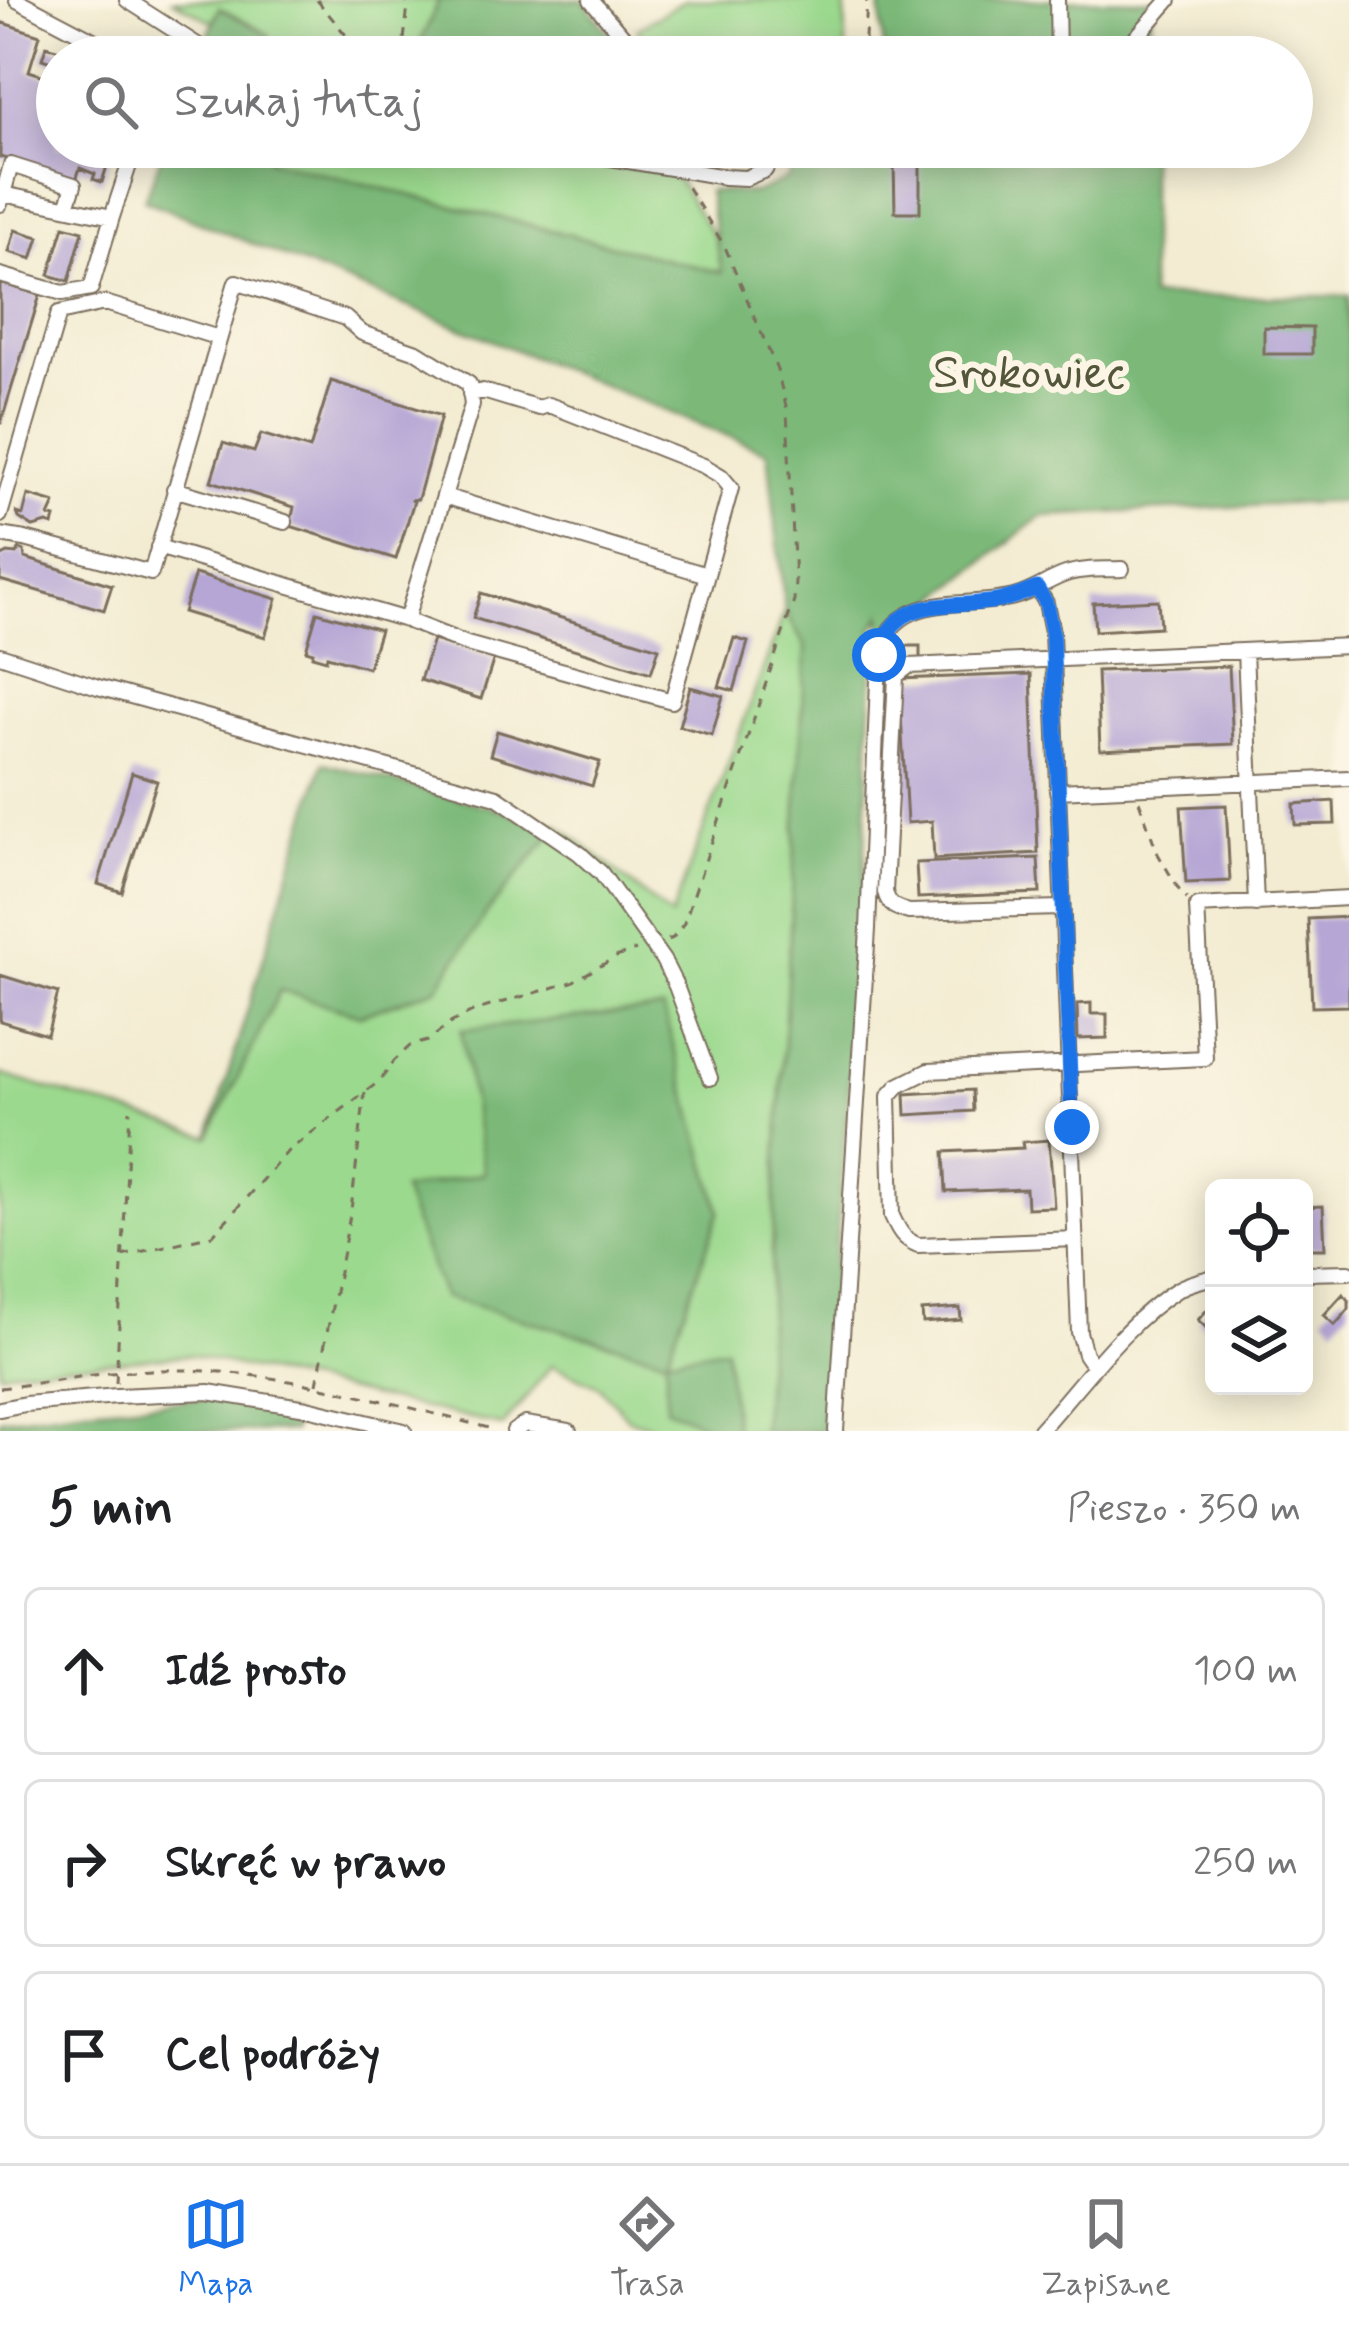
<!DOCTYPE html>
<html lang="pl">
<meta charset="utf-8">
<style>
:root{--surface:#fff;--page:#f2f2f2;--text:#202124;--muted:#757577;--line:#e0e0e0;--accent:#1a73e8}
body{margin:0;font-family:Mynerve,sans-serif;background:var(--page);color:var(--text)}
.controls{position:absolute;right:36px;bottom:36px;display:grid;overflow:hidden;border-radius:18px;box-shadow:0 6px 30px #0003}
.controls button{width:108px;height:108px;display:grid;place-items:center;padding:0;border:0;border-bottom:3px solid var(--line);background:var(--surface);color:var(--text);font:60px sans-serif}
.stop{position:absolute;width:36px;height:36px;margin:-27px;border:9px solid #1a73e8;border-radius:50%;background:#fff}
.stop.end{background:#1a73e8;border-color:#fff;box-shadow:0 3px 12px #0008}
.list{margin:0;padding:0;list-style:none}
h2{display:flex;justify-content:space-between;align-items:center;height:156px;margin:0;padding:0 48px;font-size:51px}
h2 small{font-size:39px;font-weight:400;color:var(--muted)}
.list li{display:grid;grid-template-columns:78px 1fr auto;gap:36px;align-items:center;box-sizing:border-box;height:168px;margin:0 24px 24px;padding:0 24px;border:3px solid var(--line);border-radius:18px}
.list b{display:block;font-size:45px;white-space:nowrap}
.list em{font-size:39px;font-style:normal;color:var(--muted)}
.icon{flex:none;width:66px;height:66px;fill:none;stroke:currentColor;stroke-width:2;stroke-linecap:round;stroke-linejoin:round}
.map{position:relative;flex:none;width:1349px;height:1431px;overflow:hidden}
.search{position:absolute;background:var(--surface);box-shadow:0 6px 30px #0003;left:36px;right:36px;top:36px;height:132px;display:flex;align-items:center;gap:30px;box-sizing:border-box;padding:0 42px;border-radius:66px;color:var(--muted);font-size:45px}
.sheet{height:732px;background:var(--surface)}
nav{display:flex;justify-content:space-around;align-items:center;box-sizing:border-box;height:168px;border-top:3px solid var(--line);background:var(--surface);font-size:33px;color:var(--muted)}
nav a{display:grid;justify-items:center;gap:6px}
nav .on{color:var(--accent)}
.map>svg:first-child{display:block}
.green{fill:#9bd98e;stroke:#6b8256;stroke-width:3}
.forest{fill:#7cb979;stroke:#5c724c;stroke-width:3}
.building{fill:#b5a6d5}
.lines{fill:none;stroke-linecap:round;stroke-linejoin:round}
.minor-casing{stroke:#7b6e5d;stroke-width:18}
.path{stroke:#7b6e5d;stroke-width:3;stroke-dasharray:9 9;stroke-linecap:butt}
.minor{stroke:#fff;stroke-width:14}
.route{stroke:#1a73e8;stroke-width:15}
.labels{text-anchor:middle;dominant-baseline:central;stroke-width:12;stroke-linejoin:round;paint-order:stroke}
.park-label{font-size:48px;fill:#53563a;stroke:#fcf5e5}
</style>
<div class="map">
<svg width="1349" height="1431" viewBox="0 0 1349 1431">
<rect width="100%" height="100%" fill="#fcf5e5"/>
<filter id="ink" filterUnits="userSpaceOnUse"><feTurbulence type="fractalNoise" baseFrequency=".00833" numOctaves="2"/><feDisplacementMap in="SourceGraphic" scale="24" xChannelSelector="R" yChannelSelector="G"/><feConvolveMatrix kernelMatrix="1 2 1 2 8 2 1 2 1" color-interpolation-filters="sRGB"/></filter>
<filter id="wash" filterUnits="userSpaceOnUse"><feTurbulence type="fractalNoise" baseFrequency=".004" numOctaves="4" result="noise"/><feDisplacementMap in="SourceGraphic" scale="48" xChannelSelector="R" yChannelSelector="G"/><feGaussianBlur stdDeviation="2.7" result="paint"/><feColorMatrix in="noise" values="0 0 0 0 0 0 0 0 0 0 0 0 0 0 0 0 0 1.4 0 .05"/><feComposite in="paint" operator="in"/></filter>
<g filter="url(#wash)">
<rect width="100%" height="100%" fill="#f3ecd2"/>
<path class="green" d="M 173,0 L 439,0 L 414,57 L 269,57 L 268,35 L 220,8 L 212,22 Z
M 685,0 L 845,0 L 846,57 L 658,57 L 637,29 Z
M 268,147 L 628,147 L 661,154 L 714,237 L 723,273 L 268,160 Z
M 785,611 L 806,648 L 762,1431 L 666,1431 L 628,1418 L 600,1387 L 552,1365 L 503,1426 L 190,1355 L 16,1369 L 0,1373 L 0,1074 L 209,1137 L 280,990 L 360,1015 L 437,988 L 488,911 L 559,825 L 671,917 Z"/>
<path class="forest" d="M 439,0 L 583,0 L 628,57 L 414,57 Z
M 880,0 L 1151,0 L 1151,57 L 884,57 Z
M 219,8 L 269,35 L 269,57 L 200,57 Z
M 165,147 L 268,147 L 269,160 L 722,273 L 708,191 L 755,193 L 788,178 L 798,147 L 1150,147 L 1150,297 L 1349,296 L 1349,501 L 1042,516 L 882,641 L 882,615 L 874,628 L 863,904 L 822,1431 L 762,1431 L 806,648 L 785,611 L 768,452 L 144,200 Z
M 628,147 L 755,147 L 756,153 L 746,163 L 713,163 Z
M 323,763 L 559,825 L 488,911 L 437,988 L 360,1015 L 280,990 L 209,1137 Z
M 663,1009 L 720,1211 L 667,1358 L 725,1348 L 735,1431 L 719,1431 L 666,1408 L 666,1359 L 443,1297 L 402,1190 L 484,1173 L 461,1030 Z
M 213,1398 L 292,1416 L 293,1431 L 0,1431 L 0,1419 L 87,1408 Z"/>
<g id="blocks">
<path class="building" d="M 0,22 L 40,35 L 29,71 L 57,80 L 57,147 L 103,147 L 112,150 L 102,182 L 93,179 L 95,174 L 80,168 L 76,180 L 0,157 Z
M 46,46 L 80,56 L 80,57 L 57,57 L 57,64 L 42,59 Z
M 894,163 L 920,163 L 920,212 L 895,212 Z
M 64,226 L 83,231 L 69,281 L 49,275 Z
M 15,230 L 39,237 L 32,259 L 9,252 Z
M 0,283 L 40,295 L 1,423 L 0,423 Z
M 1264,327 L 1312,328 L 1312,354 L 1264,354 Z
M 331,381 L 441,416 L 418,499 L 411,500 L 414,501 L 396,559 L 290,526 L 294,507 L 211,481 L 223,443 L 254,452 L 261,434 L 310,449 Z
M 28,495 L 55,503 L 49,516 L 55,518 L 53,525 L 47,523 L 33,527 L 19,518 L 17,513 L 23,515 Z
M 20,549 L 24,551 L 25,558 L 112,585 L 104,610 L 0,580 L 0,557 L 8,553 L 16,554 Z
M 195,574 L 277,599 L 265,637 L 183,612 Z
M 481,593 L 659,648 L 651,673 L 473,618 Z
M 1158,600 L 1160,627 L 1095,631 L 1093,603 Z
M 317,612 L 380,630 L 368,668 L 327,656 L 326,660 L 312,656 L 313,652 L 306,650 Z
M 734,638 L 748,642 L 734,691 L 719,687 Z
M 433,640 L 494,658 L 481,699 L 420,680 Z
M 906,646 L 920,646 L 920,659 L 907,660 Z
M 1229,666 L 1233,744 L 1100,750 L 1097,671 Z
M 1031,674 L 1038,853 L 934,859 L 932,821 L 907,823 L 899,679 Z
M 690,687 L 723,696 L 712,735 L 679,726 Z
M 497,731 L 600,762 L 592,786 L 490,755 Z
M 132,773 L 157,781 L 122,892 L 98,884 Z
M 1334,801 L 1335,824 L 1295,825 L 1294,804 Z
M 1226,805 L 1230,881 L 1186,883 L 1181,807 Z
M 1038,858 L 1040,893 L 918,898 L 916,863 Z
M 1349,917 L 1349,1006 L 1312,1007 L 1308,919 Z
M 0,975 L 58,993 L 47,1035 L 0,1021 Z
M 1091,1003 L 1091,1014 L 1107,1014 L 1107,1038 L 1078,1039 L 1077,1004 Z
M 972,1090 L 973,1111 L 906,1115 L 905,1094 Z
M 1049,1140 L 1054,1207 L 1027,1208 L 1026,1189 L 946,1192 L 944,1152 L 1023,1148 L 1022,1142 Z
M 1323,1206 L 1325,1249 L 1304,1249 L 1304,1207 Z
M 1343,1294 L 1349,1300 L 1349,1309 L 1335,1325 L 1324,1315 Z
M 1214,1302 L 1214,1335 L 1198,1320 Z
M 960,1308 L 961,1320 L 923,1323 L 922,1311 Z"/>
</g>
</g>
<g filter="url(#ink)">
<use href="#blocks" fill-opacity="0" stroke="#7b6e5d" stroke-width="3"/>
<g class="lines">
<defs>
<path id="minor" d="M 17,0 L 93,40 L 102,57
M 127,0 L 216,57
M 591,0 L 641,57
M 1057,0 L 1058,57
M 1119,57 L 1169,0
M 544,147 L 725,177 L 746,178 L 765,170 L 777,147
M 0,193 L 3,194 L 11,165 L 74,185 L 67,207
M 0,204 L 3,194 L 112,217 L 91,288 L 63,293 L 0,275
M 112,217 L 135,147
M 174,489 L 285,522
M 444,496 L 707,575
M 0,515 L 59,313 L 105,303 L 219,338
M 0,535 L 25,539 L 151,573 L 236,282 L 345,318 L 362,333 L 417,352 L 469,384 L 472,405 L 406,620
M 158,547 L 406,620 L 467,644 L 672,701 L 731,488 L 721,476 L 704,466 L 557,408 L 548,405 L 539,408 L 483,391 L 470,394
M 1037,588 L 1046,603 L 1052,632 L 1079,1332 L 1085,1354 L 1094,1367
M 1245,651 L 1256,904
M 0,655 L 98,687 L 497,797 L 579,853 L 601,873 L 663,960 L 676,986 L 710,1078
M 1057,791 L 1349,778
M 1061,908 L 909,912 C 895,908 889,906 885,892 L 896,676 L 909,666 L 1349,646
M 1076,1239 L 918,1245 C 903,1239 899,1231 892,1216 L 889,1096 L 898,1086 L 928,1071 L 1205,1058 L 1197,906 L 1349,898
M 1304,1273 L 1349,1272
M 0,1409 L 25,1404 L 117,1396 L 208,1392 L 307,1408 L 404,1431
M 514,1431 L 525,1424 L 569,1431
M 836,1431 L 868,929 L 879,655 C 894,589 965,610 1014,597 C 1033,592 1048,580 1066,574 C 1083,568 1104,570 1122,569
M 1039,1431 C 1081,1385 1125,1322 1178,1289 C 1188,1283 1202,1280 1214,1277"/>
</defs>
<use href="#minor" class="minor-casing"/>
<path class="path" d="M 317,0 L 364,57
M 402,57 L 408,6 L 406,0
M 864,57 L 867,0
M 1139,801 L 1158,854 L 1182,895 L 1187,899
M 668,940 L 673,938 L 684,923 L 794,601 L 795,581 L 787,410 L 777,370 L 725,247 L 685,183
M 122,1256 L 213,1235 L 288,1151 L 381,1080 L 394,1061 L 410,1046 L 428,1041 L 452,1022 L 477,1010 L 572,982 L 616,957 L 636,950
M 116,1383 L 130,1110
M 317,1384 L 351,1210 L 365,1092
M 0,1388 C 51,1382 104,1371 155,1370 C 268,1367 380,1400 489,1428"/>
<use href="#minor" class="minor"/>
</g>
</g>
<g class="lines" filter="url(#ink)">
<path class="route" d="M 879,655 C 892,596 946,608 990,602 C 1007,600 1022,594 1037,588 L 1046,603 L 1052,632 L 1072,1127"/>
</g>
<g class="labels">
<g class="park-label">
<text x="1029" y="373">Srokowiec</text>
</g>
</g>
</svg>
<div class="controls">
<button><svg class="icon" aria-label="locate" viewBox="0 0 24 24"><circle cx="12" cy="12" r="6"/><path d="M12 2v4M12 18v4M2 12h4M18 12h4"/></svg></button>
<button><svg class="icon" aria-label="layers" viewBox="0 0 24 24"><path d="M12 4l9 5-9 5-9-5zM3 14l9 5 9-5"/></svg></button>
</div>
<div class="stop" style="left:879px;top:655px"></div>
<div class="stop end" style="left:1072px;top:1127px"></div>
<div class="search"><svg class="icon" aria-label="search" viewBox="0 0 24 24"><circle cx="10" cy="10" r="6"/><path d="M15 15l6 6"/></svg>Szukaj tutaj</div>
</div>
<section class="sheet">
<h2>5 min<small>Pieszo · 350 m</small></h2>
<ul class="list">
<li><svg class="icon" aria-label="ahead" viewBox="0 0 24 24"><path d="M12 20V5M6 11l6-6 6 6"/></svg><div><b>Idź prosto</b></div><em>100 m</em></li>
<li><svg class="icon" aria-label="right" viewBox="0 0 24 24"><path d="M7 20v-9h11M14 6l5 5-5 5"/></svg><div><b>Skręć w prawo</b></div><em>250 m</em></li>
<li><svg class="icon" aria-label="arrive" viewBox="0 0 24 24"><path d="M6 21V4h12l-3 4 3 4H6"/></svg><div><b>Cel podróży</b></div></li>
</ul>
</section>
<nav>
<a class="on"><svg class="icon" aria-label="map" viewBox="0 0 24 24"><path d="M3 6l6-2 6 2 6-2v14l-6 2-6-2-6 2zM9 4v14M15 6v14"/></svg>Mapa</a>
<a><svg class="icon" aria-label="directions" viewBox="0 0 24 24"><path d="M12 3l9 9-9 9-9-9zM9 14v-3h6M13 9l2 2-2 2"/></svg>Trasa</a>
<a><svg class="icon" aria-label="saved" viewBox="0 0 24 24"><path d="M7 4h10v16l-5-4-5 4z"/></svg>Zapisane</a>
</nav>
